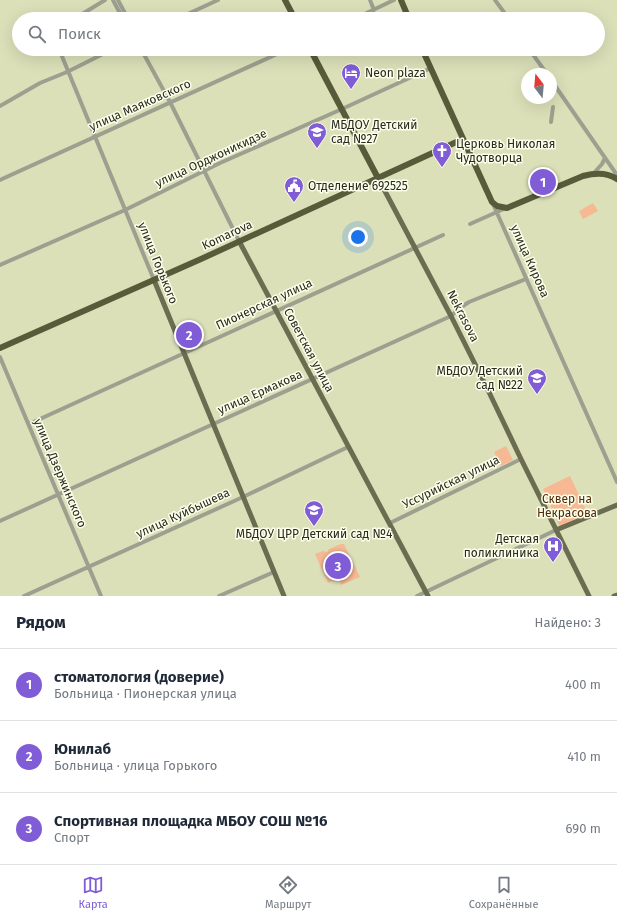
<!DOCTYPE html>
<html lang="ru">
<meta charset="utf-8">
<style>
:root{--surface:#fff;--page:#f2f2f3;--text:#1f2937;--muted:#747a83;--line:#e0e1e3;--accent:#805cd6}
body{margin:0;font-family:"Fira Sans",sans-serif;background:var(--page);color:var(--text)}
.compass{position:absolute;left:521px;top:68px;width:36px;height:36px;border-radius:50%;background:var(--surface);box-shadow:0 4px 16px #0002;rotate:344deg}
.you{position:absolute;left:358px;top:237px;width:14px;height:14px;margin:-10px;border:3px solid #fff;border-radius:50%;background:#1a73e8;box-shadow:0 0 0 6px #1a73e833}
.badge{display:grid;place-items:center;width:26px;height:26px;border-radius:50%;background:var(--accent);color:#fff;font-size:13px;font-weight:700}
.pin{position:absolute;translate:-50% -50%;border:2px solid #fff;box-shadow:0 1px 4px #0006}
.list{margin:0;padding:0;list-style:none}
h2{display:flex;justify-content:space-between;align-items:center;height:52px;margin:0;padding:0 16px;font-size:17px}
h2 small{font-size:13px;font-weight:400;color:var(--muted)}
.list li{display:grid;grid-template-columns:26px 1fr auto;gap:12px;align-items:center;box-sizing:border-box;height:72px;padding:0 16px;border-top:1px solid var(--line)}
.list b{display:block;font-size:15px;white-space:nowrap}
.list p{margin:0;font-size:13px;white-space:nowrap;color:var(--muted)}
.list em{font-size:13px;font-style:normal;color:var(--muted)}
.icon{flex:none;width:22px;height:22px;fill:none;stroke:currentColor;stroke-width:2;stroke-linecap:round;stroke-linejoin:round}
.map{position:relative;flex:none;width:617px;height:596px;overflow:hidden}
.search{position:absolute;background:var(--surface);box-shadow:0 4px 16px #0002;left:12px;right:12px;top:12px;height:44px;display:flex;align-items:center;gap:10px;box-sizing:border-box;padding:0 14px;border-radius:22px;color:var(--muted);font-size:15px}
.sheet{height:268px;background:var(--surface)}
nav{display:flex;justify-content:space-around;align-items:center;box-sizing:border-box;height:56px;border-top:1px solid var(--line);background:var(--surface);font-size:11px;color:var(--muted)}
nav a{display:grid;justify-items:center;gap:2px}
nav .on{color:var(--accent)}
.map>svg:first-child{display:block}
.green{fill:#f6b993}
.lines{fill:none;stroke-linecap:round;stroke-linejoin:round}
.minor{stroke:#9da08f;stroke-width:4}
.major{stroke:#6a6d50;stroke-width:5}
.highway{stroke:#575b39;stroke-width:6}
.labels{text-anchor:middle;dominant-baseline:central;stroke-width:3;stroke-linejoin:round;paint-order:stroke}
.poi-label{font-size:12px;fill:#2a2b1d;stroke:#fcffeb;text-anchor:start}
.street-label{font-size:12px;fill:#2a2b1d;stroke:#fcffeb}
.park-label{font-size:12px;fill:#542a0a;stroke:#fcffeb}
</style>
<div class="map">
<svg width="617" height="596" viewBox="0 0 617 596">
<rect width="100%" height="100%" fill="#dbe0b9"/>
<path class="green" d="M 593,203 L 598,211 L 583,219 L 579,211 Z
M 506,446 L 513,460 L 501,466 L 494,452 Z
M 570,476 L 588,514 L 560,527 L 543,489 Z
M 341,544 L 344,544 L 360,577 L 341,585 L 338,578 L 328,583 L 315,554 L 323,551 L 327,552 L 329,549 Z"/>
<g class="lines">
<path class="minor" d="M 113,0 L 123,19
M 118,0 L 128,19
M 370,0 L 374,10
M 495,0 L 509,19
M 74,19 L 105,0
M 177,19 L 218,0
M 354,19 L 394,0
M 59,49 L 154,280
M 141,49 L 170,102 L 239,241
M 529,49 L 547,74
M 551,80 L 617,175
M 0,106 L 40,83 L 67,72 L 113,49
M 551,122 L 553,107
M 593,174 L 602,164 L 605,158
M 0,180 L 288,49
M 493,204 L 617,482
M 470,224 L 506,208
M 0,265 L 125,210 L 220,163 L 342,109 L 431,68
M 0,357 L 101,596
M 29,424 L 443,235
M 0,521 L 451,316 L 460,308 L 469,302 L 526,279
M 390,523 L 521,459
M 24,596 L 243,497 L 348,447
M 219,596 L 274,572
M 417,596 L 556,530"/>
<path class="major" d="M 378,178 L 451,316 L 487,388 L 521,459 L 589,596
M 239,241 L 428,596
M 154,280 L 284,596
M 556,530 L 617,505
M 614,596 L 617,595"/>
<path class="highway" d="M 285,0 L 295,19
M 401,0 L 409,19
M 310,49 L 378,178
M 422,49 L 492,202 L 497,206 L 507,208 L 583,176 C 594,173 607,172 617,179
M 0,348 L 201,259 L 463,139"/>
</g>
<defs>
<symbol id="hotel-pin" viewBox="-11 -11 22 30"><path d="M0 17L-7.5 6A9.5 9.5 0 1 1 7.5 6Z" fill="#805cd6" stroke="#fcffeb"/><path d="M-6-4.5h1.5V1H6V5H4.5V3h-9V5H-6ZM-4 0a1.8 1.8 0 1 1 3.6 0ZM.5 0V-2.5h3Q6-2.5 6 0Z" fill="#fff"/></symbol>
<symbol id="school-pin" viewBox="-11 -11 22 30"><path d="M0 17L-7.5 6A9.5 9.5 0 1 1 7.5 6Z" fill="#805cd6" stroke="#fcffeb"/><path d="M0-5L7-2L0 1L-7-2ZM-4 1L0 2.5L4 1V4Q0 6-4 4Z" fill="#fff"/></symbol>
<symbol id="church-pin" viewBox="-11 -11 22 30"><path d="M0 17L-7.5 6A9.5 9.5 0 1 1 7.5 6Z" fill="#805cd6" stroke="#fcffeb"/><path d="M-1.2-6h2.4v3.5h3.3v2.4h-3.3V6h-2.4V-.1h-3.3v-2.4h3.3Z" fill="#fff"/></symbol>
<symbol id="civic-pin" viewBox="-11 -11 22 30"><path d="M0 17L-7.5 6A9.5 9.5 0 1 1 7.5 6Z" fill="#805cd6" stroke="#fcffeb"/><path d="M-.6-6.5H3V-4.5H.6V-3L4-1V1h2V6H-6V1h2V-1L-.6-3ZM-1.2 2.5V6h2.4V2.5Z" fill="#fff"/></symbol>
<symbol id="hospital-pin" viewBox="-11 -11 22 30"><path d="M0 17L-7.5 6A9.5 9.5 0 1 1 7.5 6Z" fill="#805cd6" stroke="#fcffeb"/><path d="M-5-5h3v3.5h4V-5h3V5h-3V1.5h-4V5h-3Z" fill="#fff"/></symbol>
</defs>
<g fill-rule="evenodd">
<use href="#hotel-pin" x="340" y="62" width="22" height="30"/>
<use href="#school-pin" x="306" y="121" width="22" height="30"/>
<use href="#church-pin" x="431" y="140" width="22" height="30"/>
<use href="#civic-pin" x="283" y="175" width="22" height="30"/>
<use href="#school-pin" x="526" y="367" width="22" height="30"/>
<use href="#school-pin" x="303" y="499" width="22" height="30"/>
<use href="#hospital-pin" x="542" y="535" width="22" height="30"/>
</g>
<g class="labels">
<g class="poi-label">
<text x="365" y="73">Neon plaza</text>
<text x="331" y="125">МБДОУ Детский<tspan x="331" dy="14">сад №27</tspan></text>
<text x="456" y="144">Церковь Николая<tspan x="456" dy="14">Чудотворца</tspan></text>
<text x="308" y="186">Отделение 692525</text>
<text x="523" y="371" text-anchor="end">МБДОУ Детский<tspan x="523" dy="14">сад №22</tspan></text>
<text x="314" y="534" text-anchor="middle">МБДОУ ЦРР Детский сад №4</text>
<text x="539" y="539" text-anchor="end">Детская<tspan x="539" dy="14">поликлиника</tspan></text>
</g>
<g class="street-label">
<text transform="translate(140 105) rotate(-24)">улица Маяковского</text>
<text transform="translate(211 158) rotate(-25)">улица Орджоникидзе</text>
<text transform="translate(227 235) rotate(-25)">Komarova</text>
<text transform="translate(530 261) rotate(66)">улица Кирова</text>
<text transform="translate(158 263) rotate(68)">улица Горького</text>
<text transform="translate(264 304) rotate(-25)">Пионерская улица</text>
<text transform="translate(463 316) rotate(63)">Nekrasova</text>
<text transform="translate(309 350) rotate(62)">Советская улица</text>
<text transform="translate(260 392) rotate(-24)">улица Ермакова</text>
<text transform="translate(60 473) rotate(67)">улица Дзержинского</text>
<text transform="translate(451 482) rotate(-26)">Уссурийская улица</text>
<text transform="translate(183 513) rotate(-25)">улица Куйбышева</text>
</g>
<g class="park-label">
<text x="567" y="499">Сквер на<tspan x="567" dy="14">Некрасова</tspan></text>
</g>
</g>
</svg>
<svg class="compass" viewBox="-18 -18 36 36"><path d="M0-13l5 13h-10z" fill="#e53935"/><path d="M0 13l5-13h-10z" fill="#747a83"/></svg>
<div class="you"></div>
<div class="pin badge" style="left:543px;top:182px">1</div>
<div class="pin badge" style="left:189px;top:335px">2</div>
<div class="pin badge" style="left:338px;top:566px">3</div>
<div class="search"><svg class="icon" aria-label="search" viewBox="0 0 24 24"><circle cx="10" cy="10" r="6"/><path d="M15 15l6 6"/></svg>Поиск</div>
</div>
<section class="sheet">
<h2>Рядом<small>Найдено: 3</small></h2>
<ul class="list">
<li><span class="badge">1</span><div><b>стоматология (доверие)</b><p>Больница · Пионерская улица</p></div><em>400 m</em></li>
<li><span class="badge">2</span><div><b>Юнилаб</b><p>Больница · улица Горького</p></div><em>410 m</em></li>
<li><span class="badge">3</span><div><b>Спортивная площадка МБОУ СОШ №16</b><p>Спорт</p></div><em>690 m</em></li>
</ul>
</section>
<nav>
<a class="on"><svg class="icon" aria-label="map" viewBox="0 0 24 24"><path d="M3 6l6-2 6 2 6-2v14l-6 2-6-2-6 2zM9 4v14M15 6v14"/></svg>Карта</a>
<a><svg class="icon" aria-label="directions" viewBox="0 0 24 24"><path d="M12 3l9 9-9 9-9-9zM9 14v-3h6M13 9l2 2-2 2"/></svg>Маршрут</a>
<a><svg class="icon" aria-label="saved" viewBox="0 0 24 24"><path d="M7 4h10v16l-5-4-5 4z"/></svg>Сохранённые</a>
</nav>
